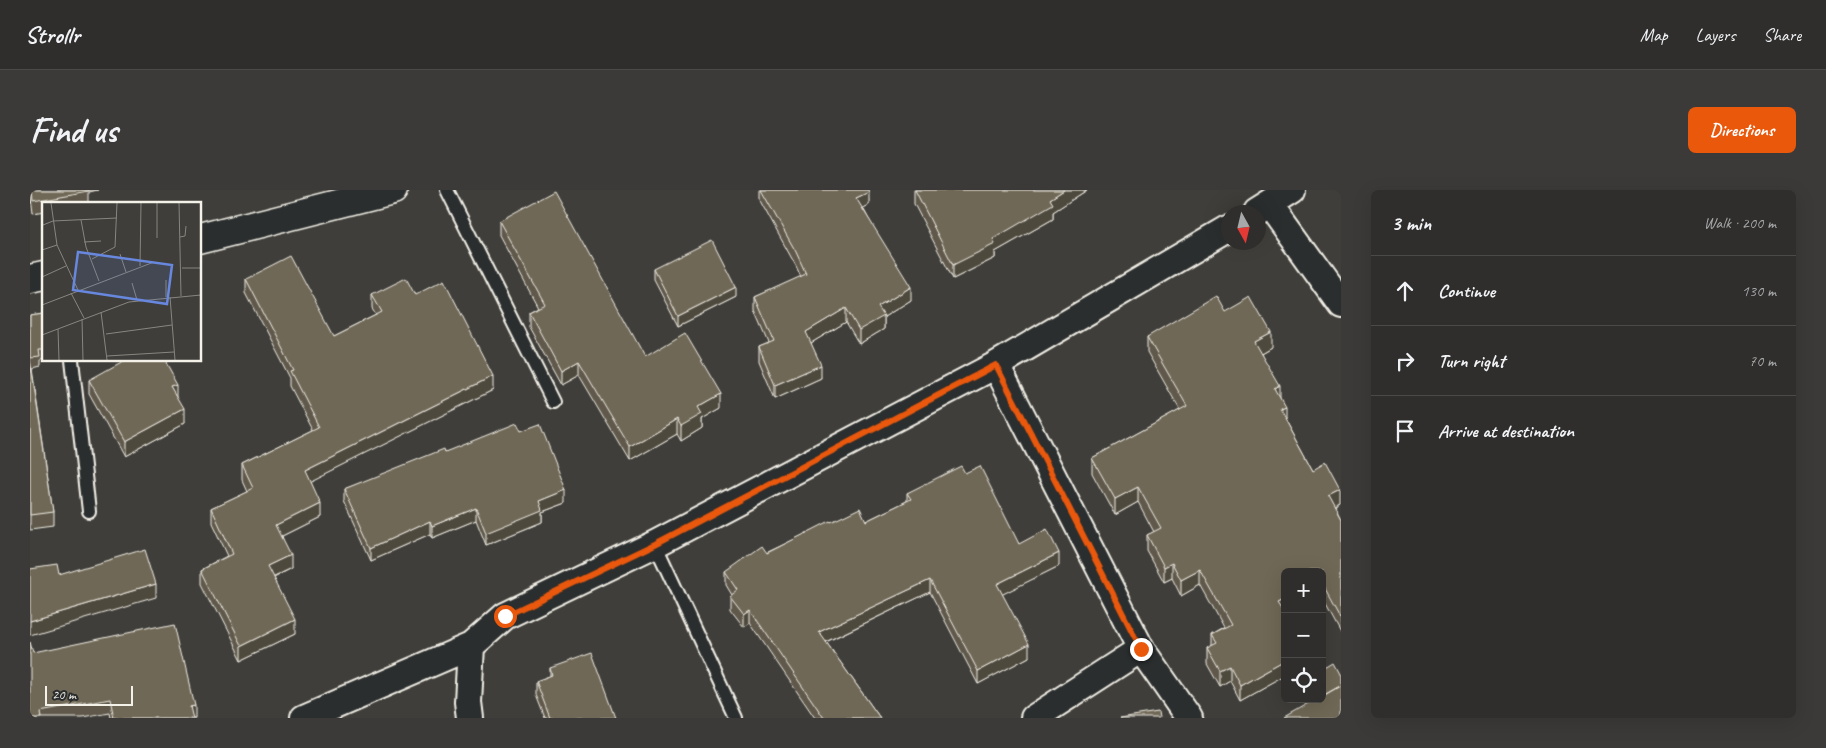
<!DOCTYPE html>
<meta charset="utf-8">
<style>
:root{--surface:#2f2e2c;--page:#3b3a38;--text:#f1f3f6;--muted:#a7a8a9;--line:#4a4a48;--accent:#ea580c}
body{margin:0;font-family:Caveat,sans-serif;background:var(--page);color:var(--text)}
.controls{position:absolute;right:15px;bottom:15px;display:grid;overflow:hidden;border-radius:8px;box-shadow:0 5px 20px #0002}
.controls button{width:45px;height:45px;display:grid;place-items:center;padding:0;border:0;border-bottom:1px solid var(--line);background:var(--surface);color:var(--text);font:25px sans-serif}
.compass{position:absolute;left:1191px;top:15px;width:45px;height:45px;border-radius:50%;background:var(--surface);box-shadow:0 5px 20px #0002;rotate:172deg}
.scale{position:absolute;left:15px;bottom:12px;width:88px;box-sizing:border-box;padding-left:5px;border:2px solid #f4f1e8;border-top:0;font-size:14px;line-height:18px;white-space:nowrap;color:#f4f1e8;-webkit-text-stroke:4px #2a2d2e;paint-order:stroke}
.stop{position:absolute;width:15px;height:15px;margin:-11px;border:4px solid #ea580c;border-radius:50%;background:#fff}
.stop.end{background:#ea580c;border-color:#fff;box-shadow:0 1px 5px #0008}
.list{margin:0;padding:0;list-style:none}
h2{display:flex;justify-content:space-between;align-items:center;height:65px;margin:0;padding:0 20px;font-size:21px}
h2 small{font-size:16px;font-weight:400;color:var(--muted)}
.list li{display:grid;grid-template-columns:32px 1fr auto;gap:15px;align-items:center;box-sizing:border-box;height:70px;padding:0 20px;border-top:1px solid var(--line)}
.list b{display:block;font-size:19px;white-space:nowrap}
.list em{font-size:16px;font-style:normal;color:var(--muted)}
.icon{flex:none;width:28px;height:28px;fill:none;stroke:currentColor;stroke-width:2;stroke-linecap:round;stroke-linejoin:round}
.map{position:relative;flex:none;width:1311px;height:528px;overflow:hidden;border-radius:8px}
header{display:flex;align-items:center;gap:30px;box-sizing:border-box;height:70px;padding:0 25px;background:var(--surface);border-bottom:1px solid var(--line)}
header strong{font-size:24px}
nav{display:flex;gap:28px;margin-inline-start:auto;font-size:18px}
.intro{display:flex;align-items:center;justify-content:space-between;box-sizing:border-box;height:120px;padding:0 30px}
h1{margin:0;font-size:35px}
.button{padding:12px 22px;border-radius:8px;background:var(--accent);color:#fff;font-size:18px;font-weight:700}
main{display:flex;gap:30px;padding:0 30px}
aside{flex:1;background:var(--surface);border-radius:8px;box-shadow:0 5px 20px #0002}
.map>svg:first-child{display:block}
.lines{fill:none;stroke-linecap:round;stroke-linejoin:round}
.lane-casing{stroke:#f4f1e8;stroke-width:16}
.street-casing{stroke:#f4f1e8;stroke-width:30}
.secondary-casing{stroke:#f4f1e8;stroke-width:31}
.lane{stroke:#2a2d2e;stroke-width:12}
.street{stroke:#2a2d2e;stroke-width:26}
.secondary{stroke:#2a2d2e;stroke-width:28}
.wall{fill:#5f594b;stroke:#f4f1e8}
.shaded-wall{fill:#4e483d;stroke:#f4f1e8}
.building{fill:#6f6757;stroke:#f4f1e8}
.route{stroke:#ea580c;stroke-width:6}
.inset-road{fill:none;stroke:#878680;stroke-width:1}
.view{fill:#6887de;fill-opacity:0.15;stroke:#6887de;stroke-width:2.5}
.inset-edge{fill:none;stroke:#f4f1e8;stroke-width:2.5}
</style>
<header>
<strong>Strollr</strong>
<nav><a>Map</a><a>Layers</a><a>Share</a></nav>
</header>
<div class="intro"><h1>Find us</h1><a class="button">Directions</a></div>
<main>
<div class="map">
<svg width="1311" height="528" viewBox="0 0 1311 528">
<rect width="100%" height="100%" fill="#3f3e3a"/>
<filter id="ink" filterUnits="userSpaceOnUse"><feTurbulence type="fractalNoise" baseFrequency=".02" numOctaves="2"/><feDisplacementMap in="SourceGraphic" scale="10" xChannelSelector="R" yChannelSelector="G"/><feConvolveMatrix kernelMatrix="1 2 1 2 8 2 1 2 1" color-interpolation-filters="sRGB"/></filter>
<g filter="url(#ink)">
<g class="lines">
<defs>
<path id="lane" d="M 417,0 L 523,212
M 42,170 L 59,321
M 625,354 L 706,528"/>
<path id="street" d="M 1240,15 L 1311,114
M 1227,22 L 1262,0
M 966,175 L 1111,459 L 1159,528
M 274,528 L 441,456 L 475,426 L 625,354 L 966,175 L 1198,39
M 440,528 L 438,512 L 441,456
M 1004,528 L 1111,459"/>
<path id="secondary" d="M 170,49 L 363,0
M 0,89 L 14,86"/>
</defs>
<use href="#lane" class="lane-casing"/>
<use href="#street" class="street-casing"/>
<use href="#secondary" class="secondary-casing"/>
<use href="#lane" class="lane"/>
<use href="#street" class="street"/>
<use href="#secondary" class="secondary"/>
</g>
<path class="wall" d="M 0,0 L 68,0 L 59,2 L 59,14 L 14,14 L 14,22 L 3,24 Z
M 729,0 L 838,0 L 839,15 L 833,18 L 881,110 L 854,127 L 854,139 L 829,154 L 816,132 L 781,153 L 791,188 L 745,209 L 729,171 L 729,157 L 739,153 L 725,121 L 725,107 L 771,87 L 766,76 L 729,9 Z
M 884,0 L 1057,0 L 1023,22 L 1023,29 L 965,62 L 965,68 L 923,89 L 884,14 Z
M 469,31 L 615,167 L 691,218 L 672,229 L 672,238 L 651,251 L 647,244 L 600,271 L 549,185 L 531,195 L 499,137 L 499,122 L 508,117 L 469,45 Z
M 624,79 L 706,107 L 648,136 L 624,90 Z
M 216,89 L 304,146 L 346,125 L 342,119 L 342,105 L 385,105 L 463,200 L 280,291 L 290,327 L 252,346 L 261,379 L 244,388 L 265,444 L 211,470 L 172,393 L 172,379 L 197,366 L 181,332 L 181,318 L 217,301 L 212,290 L 212,275 L 283,240 L 260,196 L 260,188 L 216,103 Z
M 1195,122 L 1241,157 L 1231,163 L 1250,209 L 1255,228 L 1283,279 L 1310,315 L 1305,318 L 1311,330 L 1311,443 L 1292,408 L 1292,382 L 1255,382 L 1255,485 L 1210,510 L 1200,491 L 1190,497 L 1177,474 L 1177,458 L 1182,456 L 1182,445 L 1194,438 L 1170,395 L 1151,406 L 1142,388 L 1134,392 L 1117,361 L 1117,345 L 1124,342 L 1108,312 L 1085,325 L 1062,283 L 1062,268 L 1150,220 L 1117,162 L 1117,147 Z
M 14,123 L 14,170 L 15,170 L 10,171 L 10,177 L 2,179 L 23,322 L 23,337 L 0,340 L 0,125 Z
M 59,190 L 148,207 L 155,234 L 94,267 L 59,204 Z
M 491,241 L 536,313 L 512,322 L 512,332 L 456,355 L 446,330 L 402,348 L 400,344 L 341,370 L 314,311 L 314,299 L 415,262 Z
M 935,283 L 989,354 L 1029,376 L 972,404 L 999,467 L 948,494 L 900,402 L 796,452 L 850,528 L 785,528 L 720,433 L 714,437 L 700,419 L 700,406 L 702,405 L 696,395 L 696,382 L 801,332 L 836,331 L 877,311 L 877,303 Z
M 3,463 L 164,528 L 81,528 L 80,523 L 52,528 L 0,528 Z
M 520,478 L 586,528 L 515,528 L 506,505 L 506,491 L 520,486 Z"/>
<path class="shaded-wall" d="M 1034,0 L 1057,0 L 1023,22 L 1023,29 L 965,62 L 965,68 L 923,89 L 923,75 L 963,49 L 1020,9 Z
M 839,2 L 839,15 L 826,22 L 826,8 Z
M 706,97 L 706,107 L 648,136 L 648,126 Z
M 881,97 L 881,110 L 854,127 L 854,139 L 829,154 L 829,140 L 848,117 Z
M 816,118 L 816,132 L 776,156 L 776,142 Z
M 1241,142 L 1241,157 L 1224,167 L 1224,151 Z
M 549,171 L 549,185 L 531,195 L 531,181 Z
M 791,175 L 791,188 L 745,209 L 745,195 Z
M 463,186 L 463,200 L 275,294 L 275,280 Z
M 148,195 L 148,209 L 142,197 Z
M 1250,196 L 1250,212 L 1245,199 Z
M 691,204 L 691,218 L 672,229 L 672,238 L 651,251 L 651,236 L 668,217 Z
M 1255,217 L 1255,232 L 1250,219 Z
M 155,219 L 155,234 L 94,267 L 94,252 Z
M 647,229 L 647,244 L 600,271 L 600,257 Z
M 1108,297 L 1108,312 L 1085,325 L 1085,309 Z
M 536,300 L 536,313 L 512,322 L 512,332 L 456,355 L 456,343 L 509,311 Z
M 1310,300 L 1310,315 L 1298,321 L 1298,306 Z
M 290,313 L 290,327 L 246,349 L 246,335 Z
M 446,318 L 446,330 L 402,348 L 402,336 Z
M 400,331 L 400,344 L 341,370 L 341,358 Z
M 1029,363 L 1029,376 L 967,407 L 967,394 Z
M 261,365 L 261,379 L 238,390 L 238,376 Z
M 1142,373 L 1142,388 L 1134,392 L 1134,377 Z
M 1170,380 L 1170,395 L 1151,406 L 1151,390 Z
M 900,390 L 900,402 L 789,455 L 789,442 Z
M 126,394 L 126,408 L 0,445 L 0,431 Z
M 1255,409 L 1255,424 L 1249,412 Z
M 720,420 L 720,433 L 714,437 L 714,424 Z
M 265,429 L 265,444 L 211,470 L 211,456 Z
M 999,454 L 999,467 L 948,494 L 948,481 Z
M 1255,470 L 1255,485 L 1210,510 L 1210,495 Z
M 1200,476 L 1200,491 L 1190,497 L 1190,481 Z
M 164,515 L 164,528 L 159,528 L 159,516 Z"/>
<path class="building" d="M 2,0 L 59,0 L 59,1 L 3,11 Z
M 731,0 L 838,0 L 839,2 L 826,8 L 881,97 L 848,117 L 854,126 L 829,140 L 816,118 L 776,142 L 791,175 L 745,195 L 729,157 L 744,151 L 725,107 L 776,84 L 766,62 Z
M 885,0 L 1034,0 L 1020,9 L 1023,14 L 963,49 L 965,54 L 923,75 Z
M 524,1 L 615,167 L 655,143 L 691,204 L 668,217 L 672,224 L 651,236 L 647,229 L 600,257 L 549,171 L 531,181 L 499,122 L 515,114 L 469,31 Z
M 682,50 L 706,97 L 648,126 L 624,79 Z
M 261,66 L 304,146 L 352,122 L 342,105 L 376,88 L 385,105 L 414,90 L 463,186 L 275,280 L 290,313 L 246,335 L 261,365 L 238,376 L 265,429 L 211,456 L 172,379 L 202,364 L 181,318 L 223,298 L 212,275 L 289,237 L 260,181 L 263,180 L 216,89 Z
M 1186,106 L 1195,122 L 1221,107 L 1241,142 L 1224,151 L 1250,196 L 1245,199 L 1255,217 L 1250,219 L 1283,279 L 1295,272 L 1310,300 L 1298,306 L 1311,330 L 1311,428 L 1292,393 L 1292,382 L 1255,382 L 1255,409 L 1249,412 L 1255,421 L 1255,470 L 1210,495 L 1200,476 L 1190,481 L 1177,458 L 1187,453 L 1182,445 L 1201,435 L 1170,380 L 1151,390 L 1142,373 L 1134,377 L 1117,345 L 1131,338 L 1108,297 L 1085,309 L 1062,268 L 1157,216 L 1117,147 Z
M 14,123 L 14,160 L 9,160 L 10,167 L 0,168 L 0,125 Z
M 0,169 L 23,322 L 0,325 Z
M 95,170 L 134,170 L 148,195 L 142,197 L 155,219 L 94,252 L 59,190 Z
M 487,233 L 491,241 L 510,234 L 536,300 L 509,311 L 512,320 L 456,343 L 446,318 L 402,336 L 400,331 L 341,358 L 314,299 L 414,259 L 415,262 Z
M 931,276 L 935,283 L 950,276 L 989,354 L 1017,339 L 1029,363 L 967,394 L 999,454 L 948,481 L 900,390 L 789,442 L 850,528 L 794,528 L 720,420 L 714,424 L 700,406 L 708,400 L 696,382 L 732,356 L 737,363 L 800,331 L 801,332 L 830,318 L 836,331 L 881,309 L 877,303 Z
M 115,359 L 126,394 L 0,431 L 0,379 L 27,375 L 29,385 Z
M 145,433 L 164,515 L 159,516 L 162,528 L 84,528 L 80,509 L 10,522 L 11,528 L 0,528 L 0,452 L 3,463 Z
M 562,463 L 586,528 L 520,528 L 506,491 L 522,485 L 520,478 Z
M 1305,472 L 1311,483 L 1311,497 L 1310,496 L 1293,506 L 1292,480 Z
M 1310,496 L 1311,497 L 1311,528 L 1254,528 L 1287,509 L 1292,509 L 1292,506 Z
M 1128,522 L 1129,528 L 1090,528 Z"/>
</g>
<g class="lines" filter="url(#ink)">
<path class="route" d="M 475,426 L 625,354 L 966,175 L 1111,459"/>
</g>
<g transform="translate(12 12)">
<rect width="159" height="159" fill="#3f3e3a"/>
<path class="inset-road" d="M 9,1 L 15,43 L 36,88M 115,1 L 115,36M 137,1 L 139,94M 39,18 L 44,45 L 57,79M 1,23 L 11,19 L 75,16M 138,35 L 143,34 L 144,24M 42,40 L 59,39M 0,48 L 15,43M 78,52 L 84,70M 50,57 L 73,45 L 75,1M 98,64 L 99,1M 140,66 L 159,66M 0,75 L 24,64M 90,81 L 95,98M 29,91 L 42,116M 124,95 L 124,78M 128,95 L 133,158M 0,103 L 112,60M 59,110 L 65,158M 40,117 L 41,158M 16,127 L 17,158M 64,132 L 130,123M 0,133 L 87,100 L 159,93M 65,154 L 132,150"/>
<path class="view" d="M 36,50 L 130,63 L 125,102 L 31,88 Z"/>
<rect width="159" height="159" class="inset-edge"/>
</g>
</svg>
<div class="controls">
<button>+</button>
<button>−</button>
<button><svg class="icon" aria-label="locate" viewBox="0 0 24 24"><circle cx="12" cy="12" r="6"/><path d="M12 2v4M12 18v4M2 12h4M18 12h4"/></svg></button>
</div>
<svg class="compass" viewBox="-18 -18 36 36"><path d="M0-13l5 13h-10z" fill="#e53935"/><path d="M0 13l5-13h-10z" fill="#a7a8a9"/></svg>
<div class="scale">20 m</div>
<div class="stop" style="left:475px;top:426px"></div>
<div class="stop end" style="left:1111px;top:459px"></div>
</div>
<aside>
<h2>3 min<small>Walk · 200 m</small></h2>
<ul class="list">
<li><svg class="icon" aria-label="ahead" viewBox="0 0 24 24"><path d="M12 20V5M6 11l6-6 6 6"/></svg><div><b>Continue</b></div><em>130 m</em></li>
<li><svg class="icon" aria-label="right" viewBox="0 0 24 24"><path d="M7 20v-9h11M14 6l5 5-5 5"/></svg><div><b>Turn right</b></div><em>70 m</em></li>
<li><svg class="icon" aria-label="arrive" viewBox="0 0 24 24"><path d="M6 21V4h12l-3 4 3 4H6"/></svg><div><b>Arrive at destination</b></div></li>
</ul>
</aside>
</main>
